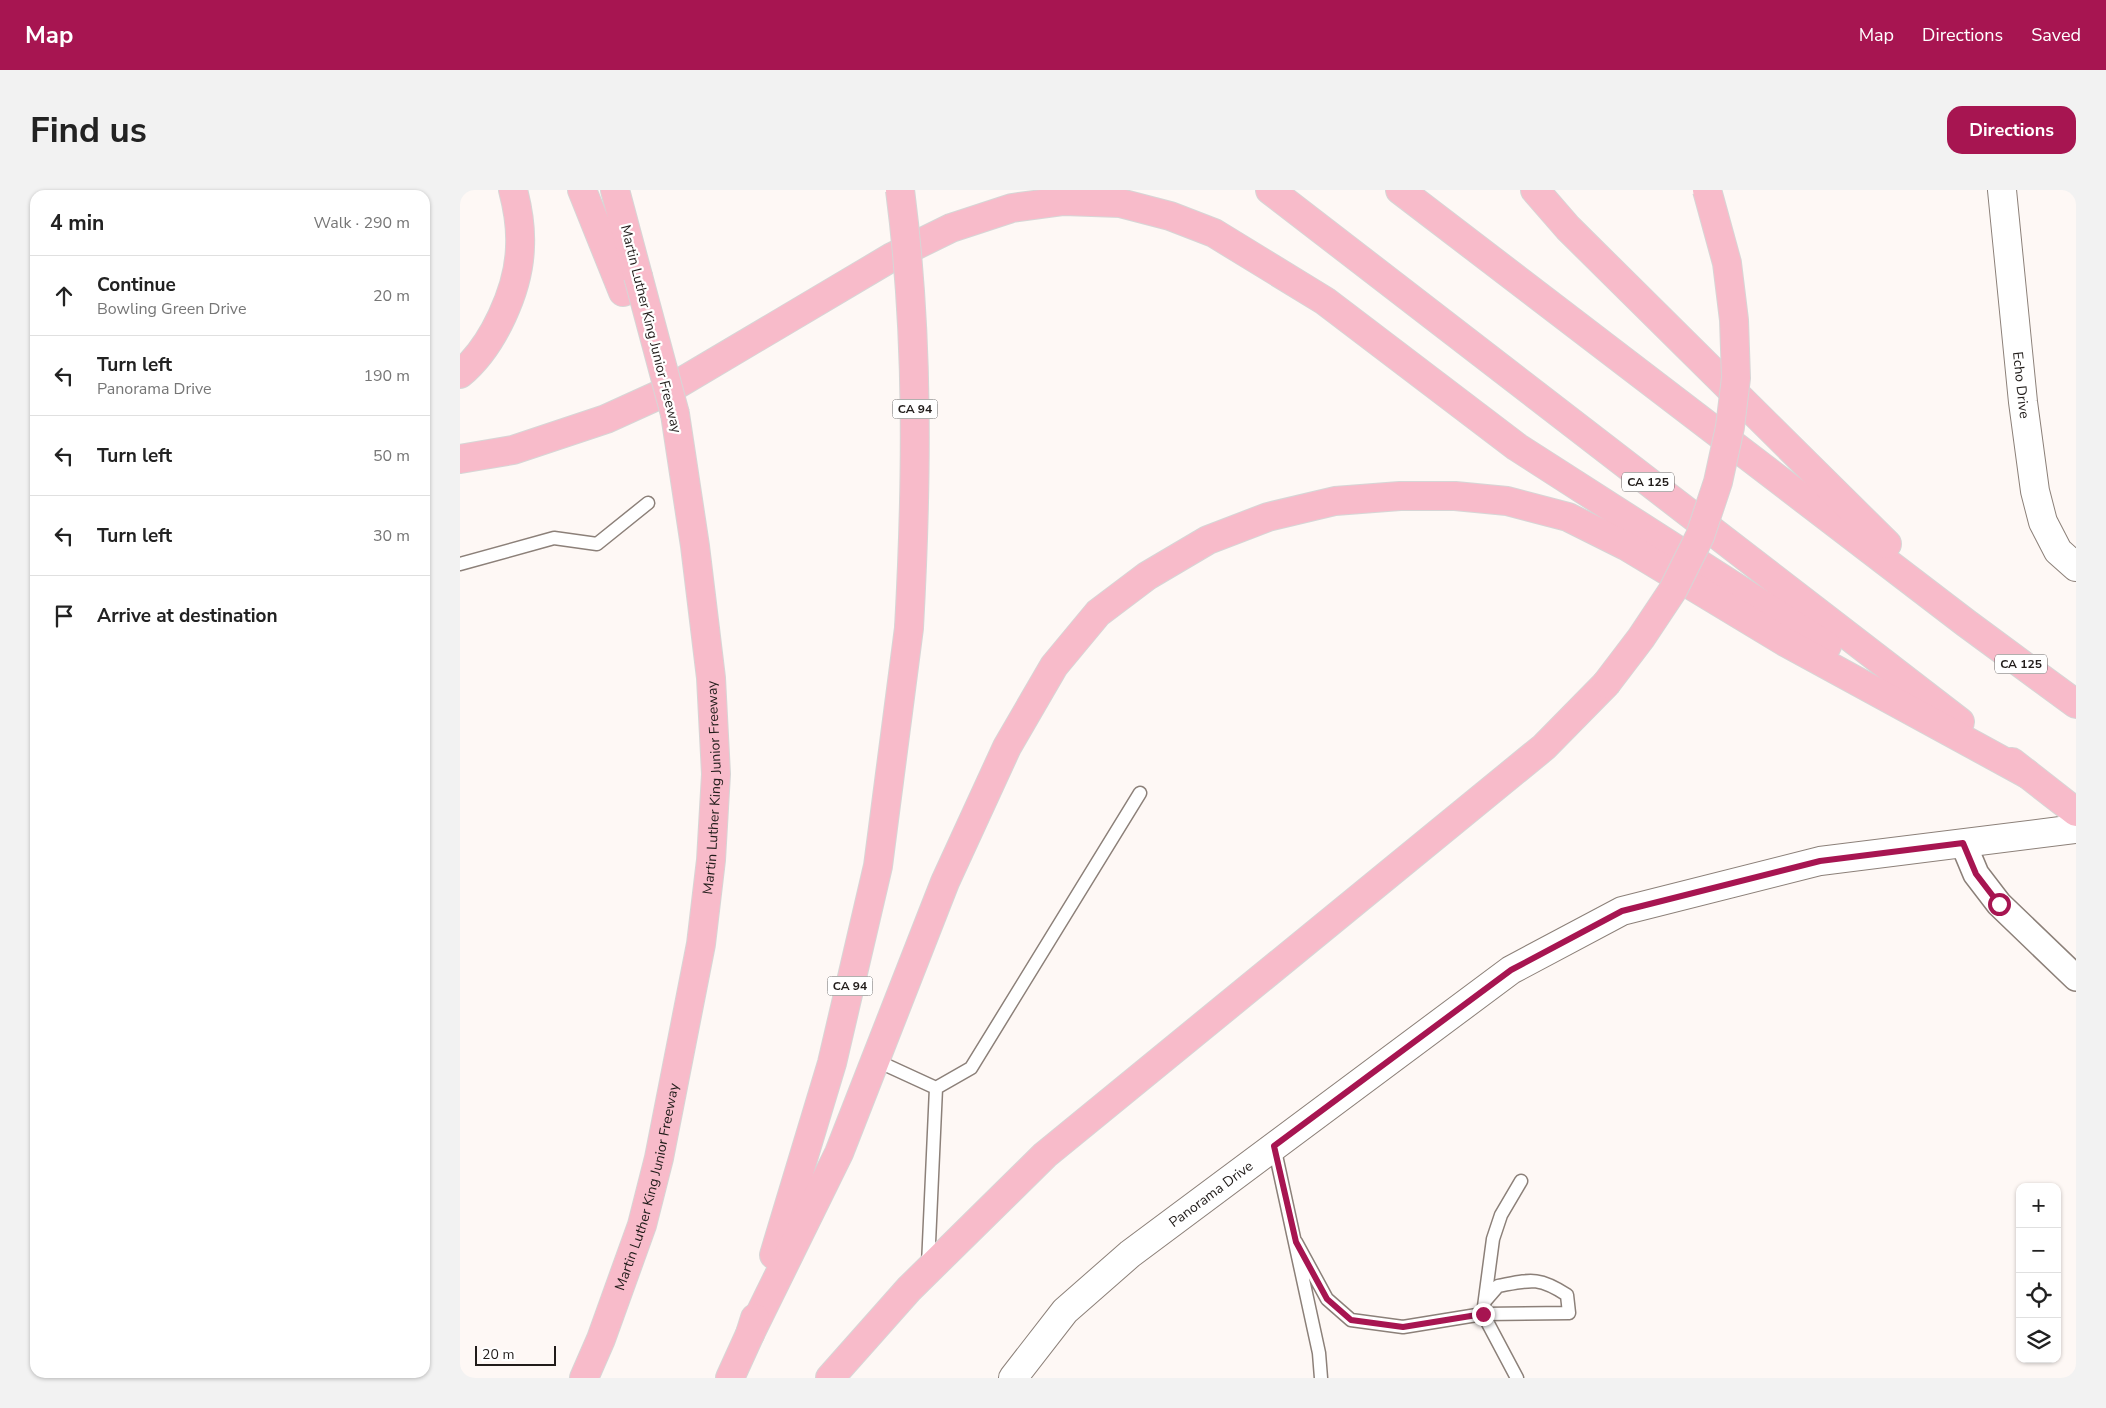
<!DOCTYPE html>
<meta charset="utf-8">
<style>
:root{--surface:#fff;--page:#f2f2f2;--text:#222;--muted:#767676;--line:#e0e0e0;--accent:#a71551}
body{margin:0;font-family:"Nunito Sans",sans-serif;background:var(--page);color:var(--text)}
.controls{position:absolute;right:15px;bottom:15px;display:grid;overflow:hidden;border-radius:10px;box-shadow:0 1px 4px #0004}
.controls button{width:45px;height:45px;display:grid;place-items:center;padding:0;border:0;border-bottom:1px solid var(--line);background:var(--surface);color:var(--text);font:25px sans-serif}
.scale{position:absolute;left:15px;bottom:12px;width:81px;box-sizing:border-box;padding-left:5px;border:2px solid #211c1a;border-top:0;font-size:14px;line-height:18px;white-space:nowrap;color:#211c1a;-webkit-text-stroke:4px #fff;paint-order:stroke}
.stop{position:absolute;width:15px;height:15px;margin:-11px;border:4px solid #a71551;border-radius:50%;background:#fff}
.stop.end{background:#a71551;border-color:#fff;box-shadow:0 1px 5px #0008}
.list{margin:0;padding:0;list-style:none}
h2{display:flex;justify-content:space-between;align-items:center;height:65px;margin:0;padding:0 20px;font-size:21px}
h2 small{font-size:16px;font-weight:400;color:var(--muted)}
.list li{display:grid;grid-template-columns:32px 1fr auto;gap:15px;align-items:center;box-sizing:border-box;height:80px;padding:0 20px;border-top:1px solid var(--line)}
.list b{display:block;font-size:19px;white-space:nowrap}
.list p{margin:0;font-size:16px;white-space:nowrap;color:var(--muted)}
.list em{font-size:16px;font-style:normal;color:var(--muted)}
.icon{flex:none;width:28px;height:28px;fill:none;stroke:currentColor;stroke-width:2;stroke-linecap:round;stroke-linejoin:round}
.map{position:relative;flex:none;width:1616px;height:1188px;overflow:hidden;border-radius:15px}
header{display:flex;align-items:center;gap:30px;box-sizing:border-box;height:70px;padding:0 25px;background:var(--accent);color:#fff}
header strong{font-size:24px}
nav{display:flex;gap:28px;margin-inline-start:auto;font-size:18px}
.intro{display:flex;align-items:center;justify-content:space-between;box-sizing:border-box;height:120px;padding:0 30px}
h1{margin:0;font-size:35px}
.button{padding:12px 22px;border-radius:15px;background:var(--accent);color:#fff;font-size:18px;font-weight:700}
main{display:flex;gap:30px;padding:0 30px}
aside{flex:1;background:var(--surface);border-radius:15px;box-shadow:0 1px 4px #0004}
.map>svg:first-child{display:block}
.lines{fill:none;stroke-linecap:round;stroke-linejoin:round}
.service-casing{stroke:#8c8079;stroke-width:15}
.minor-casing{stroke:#8c8079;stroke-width:28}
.tertiary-casing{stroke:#8c8079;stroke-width:30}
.motorway-casing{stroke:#d7d6d6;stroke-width:30}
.service{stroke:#fff;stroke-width:12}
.minor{stroke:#fff;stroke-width:25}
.tertiary{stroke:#fff;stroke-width:28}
.motorway{stroke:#f8bbca;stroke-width:28}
.motorway-bridge-casing{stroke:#d7d6d6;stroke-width:30;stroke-linecap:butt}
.motorway-bridge{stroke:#f8bbca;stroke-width:28}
.route{stroke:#a71551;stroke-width:6}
.labels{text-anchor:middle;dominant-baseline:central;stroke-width:4.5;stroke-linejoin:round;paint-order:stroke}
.shield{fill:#fff;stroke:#64605f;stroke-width:1}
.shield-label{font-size:12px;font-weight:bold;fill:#211c1a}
.street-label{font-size:14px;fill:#211c1a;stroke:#fff}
</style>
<header>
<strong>Map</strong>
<nav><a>Map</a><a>Directions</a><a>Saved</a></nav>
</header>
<div class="intro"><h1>Find us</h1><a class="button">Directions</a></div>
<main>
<aside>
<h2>4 min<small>Walk · 290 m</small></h2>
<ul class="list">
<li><svg class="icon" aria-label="ahead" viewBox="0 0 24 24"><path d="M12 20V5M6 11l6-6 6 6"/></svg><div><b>Continue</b><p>Bowling Green Drive</p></div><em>20 m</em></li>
<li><svg class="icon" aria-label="left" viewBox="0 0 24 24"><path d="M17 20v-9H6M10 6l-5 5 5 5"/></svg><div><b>Turn left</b><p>Panorama Drive</p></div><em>190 m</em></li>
<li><svg class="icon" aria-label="left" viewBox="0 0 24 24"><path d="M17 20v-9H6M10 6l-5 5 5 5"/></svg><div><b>Turn left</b></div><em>50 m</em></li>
<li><svg class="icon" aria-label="left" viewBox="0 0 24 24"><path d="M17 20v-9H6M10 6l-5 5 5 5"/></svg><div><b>Turn left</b></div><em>30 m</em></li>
<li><svg class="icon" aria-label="arrive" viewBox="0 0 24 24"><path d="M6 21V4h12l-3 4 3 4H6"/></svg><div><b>Arrive at destination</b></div></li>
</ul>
</aside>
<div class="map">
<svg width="1616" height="1188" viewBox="0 0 1616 1188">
<rect width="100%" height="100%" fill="#fef8f5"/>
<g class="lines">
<defs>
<path id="service" d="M 0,374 L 94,348 L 137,354 L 188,313
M 415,870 L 476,898 L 511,878 L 680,603
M 814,956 L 859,1163 L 861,1188
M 836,1052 L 867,1109 L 891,1130 L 943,1137 L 1023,1124 L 1033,1049 L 1041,1025 L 1061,991
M 468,1075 L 476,898
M 1025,1111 L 1038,1096 C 1070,1090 1078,1086 1107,1105 L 1109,1123 L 1023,1124 L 1057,1188"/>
<path id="minor" d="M 1503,653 L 1516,684 L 1539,714 L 1616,788"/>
<g id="tertiary">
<path id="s1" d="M 1542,0 L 1563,212 L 1575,301 L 1583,332 L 1598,361 L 1616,377"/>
<path id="s2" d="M 553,1188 L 605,1121 L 670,1064 L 1051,780 L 1162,721 L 1360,671 L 1616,639"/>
</g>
<g id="motorway">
<path d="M 122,0 L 163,102"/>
<path d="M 155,0 L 178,86"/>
<path d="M 810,0 L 1500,532"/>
<path d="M 940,0 L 1506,433 L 1616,514"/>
<path d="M 1075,0 L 1108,38 L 1427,354"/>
<path d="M 0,184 C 33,157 59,99 60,57 C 61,38 58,19 53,0"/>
<path d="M 0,269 L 53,260 L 146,229 L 201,204 L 432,67 L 491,38 L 552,18 L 604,11 L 660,13 L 710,26 L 754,43 L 865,111 L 1057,257 L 1367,456"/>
<path d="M 1552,572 L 1616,622"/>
<path d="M 314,1065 L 372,873 L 418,676 L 449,438"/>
<path d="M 290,1144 L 379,963 L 485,692 L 547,557 L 594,476 L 638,423 L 687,386 L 748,350 L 808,327 L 875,311 L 940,306 L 995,306 L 1047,311 L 1108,327 L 1166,356 L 1325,452 L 1567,584"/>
<path id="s3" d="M 124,1188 L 141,1149 L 182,1035 L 199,968 L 241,754 L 251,670 L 256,584 L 251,488 L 235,356 L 215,224"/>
<path d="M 270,1188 L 290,1144 L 295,1128"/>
<path d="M 370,1188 L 449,1099 L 585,965 L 1084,557 L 1146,494"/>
</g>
</defs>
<use href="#service" class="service-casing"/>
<use href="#minor" class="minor-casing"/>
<use href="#tertiary" class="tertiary-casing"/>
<use href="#motorway" class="motorway-casing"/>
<use href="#service" class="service"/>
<use href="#minor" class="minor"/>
<use href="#tertiary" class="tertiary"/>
<use href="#motorway" class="motorway"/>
<defs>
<path id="motorway-bridge" d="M 440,0 C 459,145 457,292 449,438
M 178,86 L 215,224
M 1146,494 L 1181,448 L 1213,400 L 1240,346 L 1258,292 L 1270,237 L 1276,188 L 1274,130 L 1267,73 L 1247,0"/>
</defs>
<use href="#motorway-bridge" class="motorway-bridge-casing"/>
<use href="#motorway-bridge" class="motorway-bridge"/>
</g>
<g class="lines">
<path class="route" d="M 1023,1124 L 943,1137 L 891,1130 L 867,1109 L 836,1052 L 814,956 L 1051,780 L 1162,721 L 1360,671 L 1503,653 L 1516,684 L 1539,714"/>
</g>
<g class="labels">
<g class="shield">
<rect x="432.5" y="209.5" width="45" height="19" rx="4"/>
<rect x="1162" y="282.5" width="52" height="19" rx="4"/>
<rect x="1535" y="464.5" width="52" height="19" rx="4"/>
<rect x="367.5" y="786.5" width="45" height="19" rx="4"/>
</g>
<g class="shield-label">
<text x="455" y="219">CA 94</text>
<text x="1188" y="292">CA 125</text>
<text x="1561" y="474">CA 125</text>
<text x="390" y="796">CA 94</text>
</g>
<g class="street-label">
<text transform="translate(191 139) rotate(76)">Martin Luther King Junior Freeway</text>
<text stroke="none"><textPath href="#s1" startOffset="196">Echo Drive</textPath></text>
<text stroke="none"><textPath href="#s3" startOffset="608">Martin Luther King Junior Freeway</textPath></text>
<text stroke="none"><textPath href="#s3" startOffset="202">Martin Luther King Junior Freeway</textPath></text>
<text stroke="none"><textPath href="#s2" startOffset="272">Panorama Drive</textPath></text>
</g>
</g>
</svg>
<div class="controls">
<button>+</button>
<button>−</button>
<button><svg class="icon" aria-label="locate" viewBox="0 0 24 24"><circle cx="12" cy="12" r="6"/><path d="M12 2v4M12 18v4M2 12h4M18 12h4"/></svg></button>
<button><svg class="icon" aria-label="layers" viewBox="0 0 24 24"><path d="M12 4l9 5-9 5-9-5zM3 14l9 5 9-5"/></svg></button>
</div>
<div class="scale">20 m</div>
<div class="stop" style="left:1539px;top:714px"></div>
<div class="stop end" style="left:1023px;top:1124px"></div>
</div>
</main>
